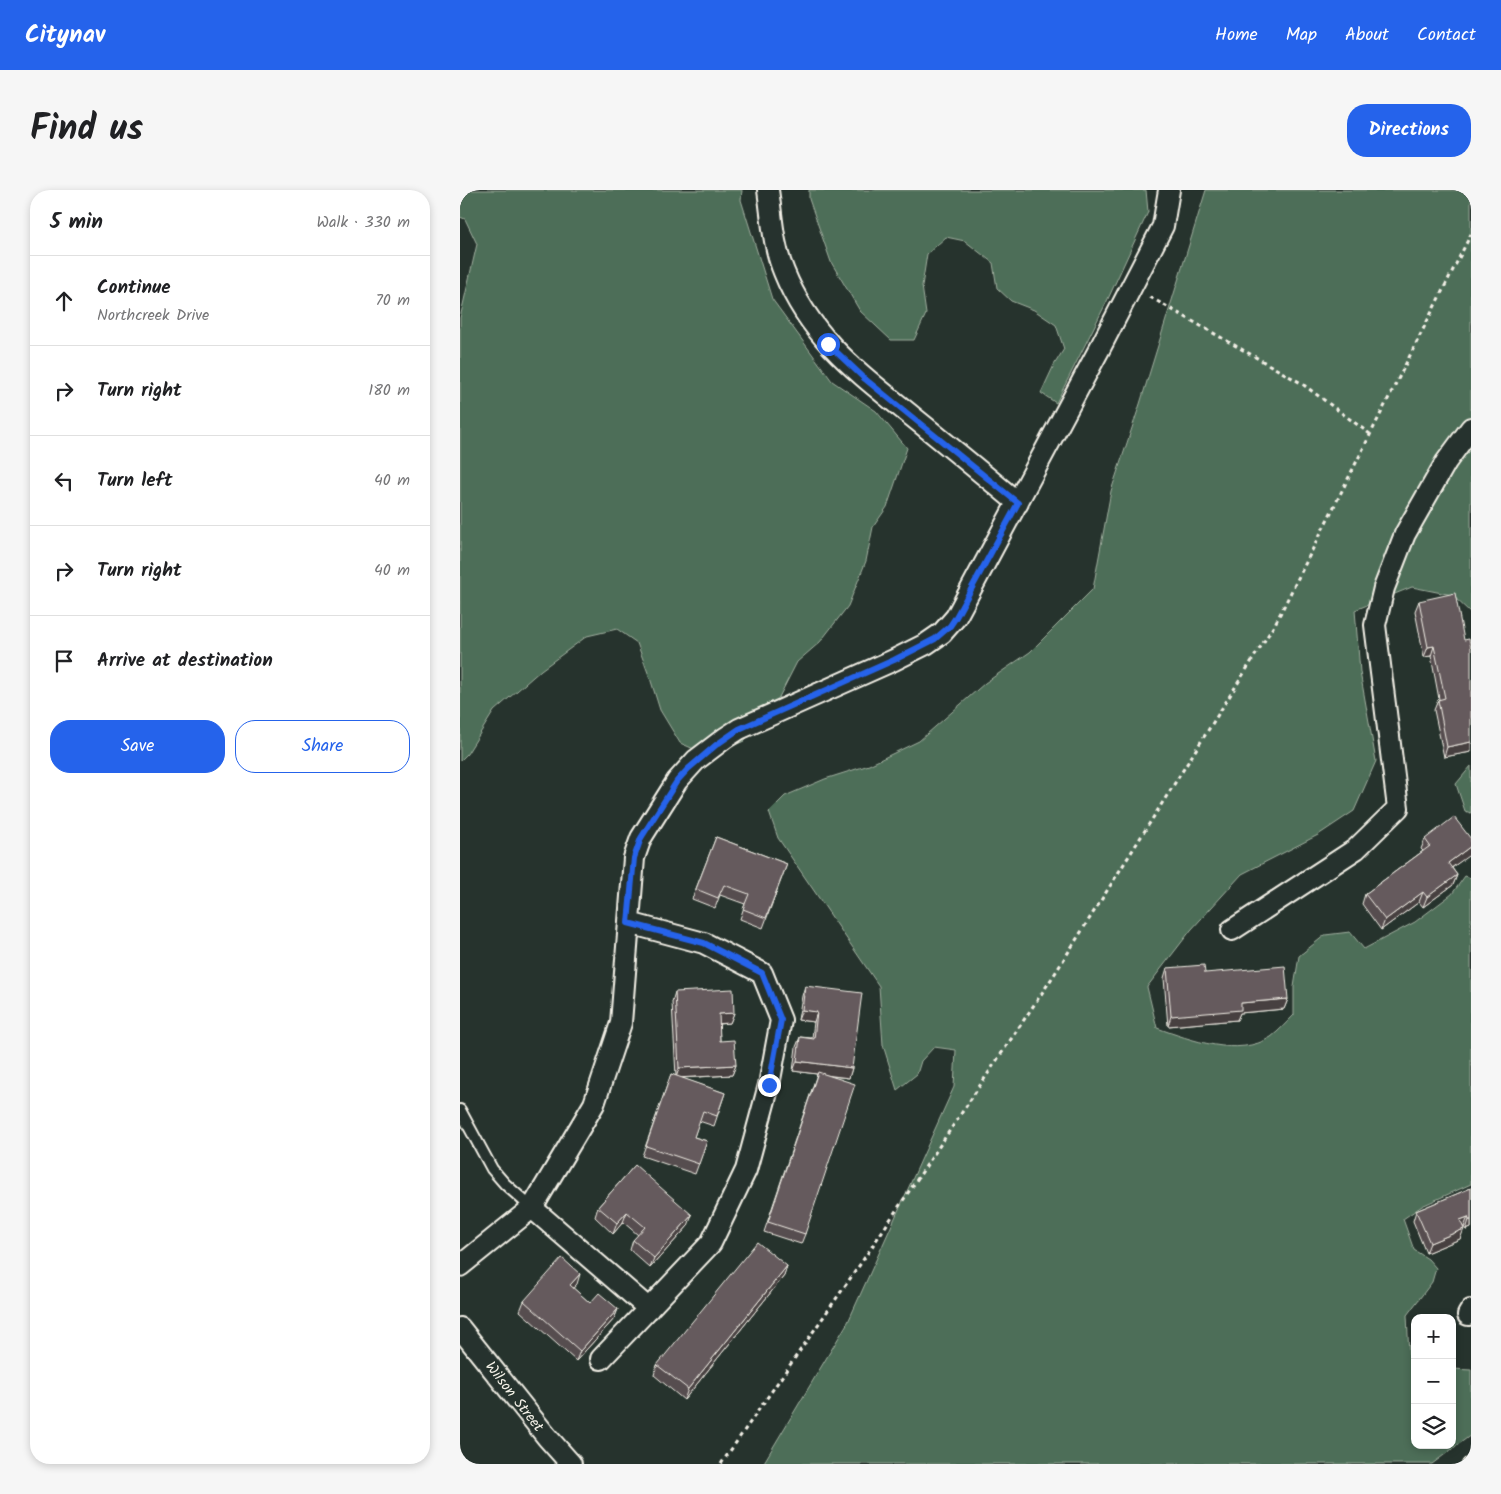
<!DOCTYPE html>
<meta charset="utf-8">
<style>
:root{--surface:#fff;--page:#f6f6f6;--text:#202124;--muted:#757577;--line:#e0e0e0;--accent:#2563eb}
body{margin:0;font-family:Kalam,sans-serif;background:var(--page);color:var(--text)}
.controls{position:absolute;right:15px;bottom:15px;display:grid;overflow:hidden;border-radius:10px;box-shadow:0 2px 8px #0003}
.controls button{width:45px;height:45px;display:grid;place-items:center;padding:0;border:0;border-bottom:1px solid var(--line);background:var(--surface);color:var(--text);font:25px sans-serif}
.stop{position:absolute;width:15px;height:15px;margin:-11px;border:4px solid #2563eb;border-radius:50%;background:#fff}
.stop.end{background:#2563eb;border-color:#fff;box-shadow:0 1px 5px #0008}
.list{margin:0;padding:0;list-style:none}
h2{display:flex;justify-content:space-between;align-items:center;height:65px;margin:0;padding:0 20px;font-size:21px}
h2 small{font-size:16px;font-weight:400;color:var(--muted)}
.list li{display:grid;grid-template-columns:32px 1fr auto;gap:15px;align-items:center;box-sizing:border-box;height:90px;padding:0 20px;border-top:1px solid var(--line)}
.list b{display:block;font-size:19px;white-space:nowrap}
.list p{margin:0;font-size:16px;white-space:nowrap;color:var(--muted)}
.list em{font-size:16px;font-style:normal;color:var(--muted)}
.actions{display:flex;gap:10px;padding:15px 20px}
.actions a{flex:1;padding:11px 0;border:1px solid var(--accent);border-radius:20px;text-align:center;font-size:18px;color:var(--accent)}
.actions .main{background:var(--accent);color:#fff}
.icon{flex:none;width:28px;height:28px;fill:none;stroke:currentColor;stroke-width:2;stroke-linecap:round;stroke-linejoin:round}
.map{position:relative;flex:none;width:1011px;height:1274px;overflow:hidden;border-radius:20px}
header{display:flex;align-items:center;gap:30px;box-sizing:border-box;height:70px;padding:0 25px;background:var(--accent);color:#fff}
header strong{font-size:24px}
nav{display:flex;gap:28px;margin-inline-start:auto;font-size:18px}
.intro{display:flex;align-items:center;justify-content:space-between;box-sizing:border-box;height:120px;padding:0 30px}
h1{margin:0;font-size:35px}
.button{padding:12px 22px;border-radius:20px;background:var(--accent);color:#fff;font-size:18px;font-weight:700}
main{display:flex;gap:30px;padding:0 30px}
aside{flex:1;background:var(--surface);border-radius:20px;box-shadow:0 2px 8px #0003}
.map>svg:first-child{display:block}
.green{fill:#4e6e59;stroke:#a1b0a0}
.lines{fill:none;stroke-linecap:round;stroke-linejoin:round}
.lane-casing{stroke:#f4f1e8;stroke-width:14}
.street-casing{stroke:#f4f1e8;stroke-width:24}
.path{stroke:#f4f1e8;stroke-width:3;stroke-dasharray:4 4;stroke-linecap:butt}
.lane{stroke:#26332d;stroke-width:10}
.street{stroke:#26332d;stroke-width:20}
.wall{fill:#574d50;stroke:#f4f1e8}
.shaded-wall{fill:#473f41;stroke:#f4f1e8}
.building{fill:#655a5d;stroke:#f4f1e8}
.route{stroke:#2563eb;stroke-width:6}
.labels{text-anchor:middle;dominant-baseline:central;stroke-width:4;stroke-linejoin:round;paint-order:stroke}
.street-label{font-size:15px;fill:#f4f1e8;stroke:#26332d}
</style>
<header>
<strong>Citynav</strong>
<nav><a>Home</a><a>Map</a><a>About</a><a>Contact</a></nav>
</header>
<div class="intro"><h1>Find us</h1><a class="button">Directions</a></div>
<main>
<aside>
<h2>5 min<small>Walk · 330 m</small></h2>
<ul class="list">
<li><svg class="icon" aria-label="ahead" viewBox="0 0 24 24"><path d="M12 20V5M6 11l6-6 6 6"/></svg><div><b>Continue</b><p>Northcreek Drive</p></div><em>70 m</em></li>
<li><svg class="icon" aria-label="right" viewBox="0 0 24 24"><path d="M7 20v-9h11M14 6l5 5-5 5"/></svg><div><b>Turn right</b></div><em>180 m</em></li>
<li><svg class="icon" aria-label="left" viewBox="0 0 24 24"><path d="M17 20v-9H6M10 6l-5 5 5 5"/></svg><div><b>Turn left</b></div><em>40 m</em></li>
<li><svg class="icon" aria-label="right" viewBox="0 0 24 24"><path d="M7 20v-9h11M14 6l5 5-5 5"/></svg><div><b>Turn right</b></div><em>40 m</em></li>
<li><svg class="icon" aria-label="arrive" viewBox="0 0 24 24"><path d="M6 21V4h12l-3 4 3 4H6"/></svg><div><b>Arrive at destination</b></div></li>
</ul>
<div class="actions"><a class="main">Save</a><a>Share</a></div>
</aside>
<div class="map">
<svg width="1011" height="1274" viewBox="0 0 1011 1274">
<rect width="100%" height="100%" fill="#26332d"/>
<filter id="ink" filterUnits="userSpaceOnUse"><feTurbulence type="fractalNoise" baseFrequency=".02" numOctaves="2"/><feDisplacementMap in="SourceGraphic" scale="10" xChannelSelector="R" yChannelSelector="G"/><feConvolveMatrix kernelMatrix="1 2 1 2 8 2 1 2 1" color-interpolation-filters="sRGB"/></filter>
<g filter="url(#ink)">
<path class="green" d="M 0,0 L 282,0 L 281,10 L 312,109 L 372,191 L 416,221 L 447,258 L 427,317 L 413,337 L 406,371 L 388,416 L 360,452 L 337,472 L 314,517 L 284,551 L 250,566 L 220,553 L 200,520 L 191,491 L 177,453 L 157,439 L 127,446 L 81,480 L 34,521 L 7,564 L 0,571 L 0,128 L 17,54 L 5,29 L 0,27 Z
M 349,0 L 686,0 L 688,22 L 647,111 L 596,213 L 581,203 L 594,175 L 604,159 L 596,135 L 574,120 L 551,111 L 537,98 L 533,73 L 505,51 L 486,47 L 467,64 L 462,96 L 466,124 L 454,150 L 431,150 L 400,121 L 371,72 L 349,9 Z
M 746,0 L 1011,0 L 1011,423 L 992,405 L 952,397 L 895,420 L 900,482 L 916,571 L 894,621 L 858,645 L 782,684 L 731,740 L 687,797 L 697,838 C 731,850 778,868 811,847 C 819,841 827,832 834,825 L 834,797 L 839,766 L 865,745 L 890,742 L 904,759 L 955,732 L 992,704 L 1005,686 L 1011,688 L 1011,994 L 962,1016 L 943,1029 L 954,1060 L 968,1069 L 976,1078 L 972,1092 L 947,1125 L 949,1165 L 955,1167 L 955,1255 L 992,1255 L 992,1179 L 1011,1180 L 1011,1245 L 972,1274 L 303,1274 L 388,1132 L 494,897 L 496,860 L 474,857 L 461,871 L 457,884 L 437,900 L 423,855 L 419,796 L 318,648 L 309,622 L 325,606 L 365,589 L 409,575 L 459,551 L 525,493 L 570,462 L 633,399 L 651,301 L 680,214 Z
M 1011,576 L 1011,623 L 1005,621 L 996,594 Z"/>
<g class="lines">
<defs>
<path id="lane" d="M 0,920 L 32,979 L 45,994 L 72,1018
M 1008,1274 L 1011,1272"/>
<path id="street" d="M 308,0 C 312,27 313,56 324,82 C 351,149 399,183 453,227 C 488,255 523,284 558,313
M 772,740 L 896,659 L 938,618 L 915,435 L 924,398 L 945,344 L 986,272 L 1011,238
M 72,1018 L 189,1119
M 0,1076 L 72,1018 L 134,914 L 161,833 L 174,668 L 181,648 L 217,591 L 236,570 L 265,548 L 279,539 L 434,470 L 466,454 L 482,443 L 496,427 L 641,156 L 703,36 L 709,0
M 1008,1125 L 1011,1120
M 0,1138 L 87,1247 L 111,1274
M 141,1169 L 251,1053 L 286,980 L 309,895 L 321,830 L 302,783 L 244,753 L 169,733"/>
</defs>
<use href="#lane" class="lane-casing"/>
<use href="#street" class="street-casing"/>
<path class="path" d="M 690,107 L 841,193 L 910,244
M 261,1274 L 401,1073 L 594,785 L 815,434 L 1011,44"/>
<use href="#lane" class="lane"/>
<use href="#street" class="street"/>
</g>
<path class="wall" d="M 959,411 L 1011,562 L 984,567 L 974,520 L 978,510 L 979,509 L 971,466 L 964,467 L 955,421 Z
M 256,647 L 327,674 L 303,738 L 280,729 L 285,714 L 260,705 L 255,718 L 232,709 Z
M 965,649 L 1011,649 L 1011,662 L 992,678 L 997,685 L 993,695 L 963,717 L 959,712 L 921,740 L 902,714 L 905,704 L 963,661 L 961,659 Z
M 707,778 L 745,783 L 828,809 L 824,819 L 780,823 L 777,830 L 708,836 L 704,788 Z
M 345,796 L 392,878 L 389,888 L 370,886 L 345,1044 L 341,1054 L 304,1042 L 357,884 L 333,881 L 336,857 L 340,847 L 352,848 L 354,832 L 338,830 L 342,806 Z
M 215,802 L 274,823 L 270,833 L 259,834 L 260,851 L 276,875 L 272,885 L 221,888 L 265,903 L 254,936 L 239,931 L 234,947 L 247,951 L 235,984 L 182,966 L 211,884 L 216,886 L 212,812 Z
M 175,975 L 228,1036 L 190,1078 L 170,1060 L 173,1050 L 178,1045 L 163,1032 L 153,1044 L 135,1027 L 138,1017 Z
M 1011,998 L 1011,1038 L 1006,1040 L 1004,1037 L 1003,1037 L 1000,1049 L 966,1063 L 953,1031 L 956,1021 Z
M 327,1076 L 324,1086 L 224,1210 L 194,1185 L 197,1175 Z
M 117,1094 L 113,1098 L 130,1113 L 158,1119 L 154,1129 L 116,1171 L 60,1121 L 64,1111 Z"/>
<path class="shaded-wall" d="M 974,456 L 971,466 L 964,467 L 968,457 Z
M 1011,552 L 1011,562 L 984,567 L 987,557 Z
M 1011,656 L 1011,664 L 984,683 L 988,673 Z
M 997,685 L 993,695 L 963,717 L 967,707 Z
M 963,702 L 959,712 L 921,740 L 925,730 Z
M 828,809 L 824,819 L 780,823 L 777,830 L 708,836 L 711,826 L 781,813 Z
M 342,820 L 357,822 L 354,832 L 338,830 Z
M 274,823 L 270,833 L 255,834 L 259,824 Z
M 337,871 L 392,878 L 389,888 L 333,881 Z
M 276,875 L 272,885 L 216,888 L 219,878 Z
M 167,1022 L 163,1032 L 153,1044 L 157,1033 Z
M 232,1025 L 228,1036 L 190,1078 L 194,1068 Z
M 1008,1027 L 1004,1037 L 996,1040 L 1000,1030 Z
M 1009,1030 L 1011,1030 L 1011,1038 L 1006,1040 Z
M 1004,1039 L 1000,1049 L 966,1063 L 970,1053 Z
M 327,1076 L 324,1086 L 224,1210 L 228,1199 Z
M 120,1084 L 117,1094 L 107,1105 L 110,1095 Z
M 158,1119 L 154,1129 L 116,1171 L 120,1161 Z"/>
<path class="building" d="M 995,403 L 1004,450 L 1009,449 L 1011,458 L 1011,552 L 987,557 L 978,510 L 985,508 L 974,456 L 968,457 L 959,411 Z
M 994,627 L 1011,649 L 1011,656 L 988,673 L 997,685 L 967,707 L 963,702 L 925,730 L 905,704 L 970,656 L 965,649 Z
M 256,647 L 327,674 L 306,728 L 283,719 L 289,704 L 264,695 L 258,708 L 236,699 Z
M 744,775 L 745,783 L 825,776 L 828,809 L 781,813 L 781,820 L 711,826 L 707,778 Z
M 345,796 L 402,803 L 392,878 L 337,871 L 340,847 L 354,849 L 357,822 L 342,820 Z
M 273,799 L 274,823 L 259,824 L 260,851 L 274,850 L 276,875 L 219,878 L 215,802 Z
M 358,882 L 395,894 L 345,1044 L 308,1032 Z
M 211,884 L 265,903 L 257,926 L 243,921 L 234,947 L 247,951 L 239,974 L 186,956 Z
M 175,975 L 232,1025 L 194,1068 L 173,1050 L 185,1037 L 167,1022 L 157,1033 L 138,1017 Z
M 1011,998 L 1011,1030 L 1009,1030 L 1008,1027 L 1000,1030 L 1004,1039 L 970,1053 L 956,1021 Z
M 297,1052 L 327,1076 L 228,1199 L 197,1175 Z
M 102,1068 L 120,1084 L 110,1095 L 130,1113 L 139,1103 L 158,1119 L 120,1161 L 64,1111 Z"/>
</g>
<g class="lines" filter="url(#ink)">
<path class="route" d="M 309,895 L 321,830 L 302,783 L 244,753 L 168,733 L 174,668 L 181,648 L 217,591 L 228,579 L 256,555 L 279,539 L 434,470 L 475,449 L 490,436 L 496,427 L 558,313 L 405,189 L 368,154"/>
</g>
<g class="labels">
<g class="street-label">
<text transform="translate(54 1207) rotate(52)">Wilson Street</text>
</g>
</g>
</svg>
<div class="controls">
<button>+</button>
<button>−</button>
<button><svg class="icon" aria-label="layers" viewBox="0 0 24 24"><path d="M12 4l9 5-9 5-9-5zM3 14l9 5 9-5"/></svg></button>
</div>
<div class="stop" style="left:368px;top:154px"></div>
<div class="stop end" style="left:309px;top:895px"></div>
</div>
</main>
